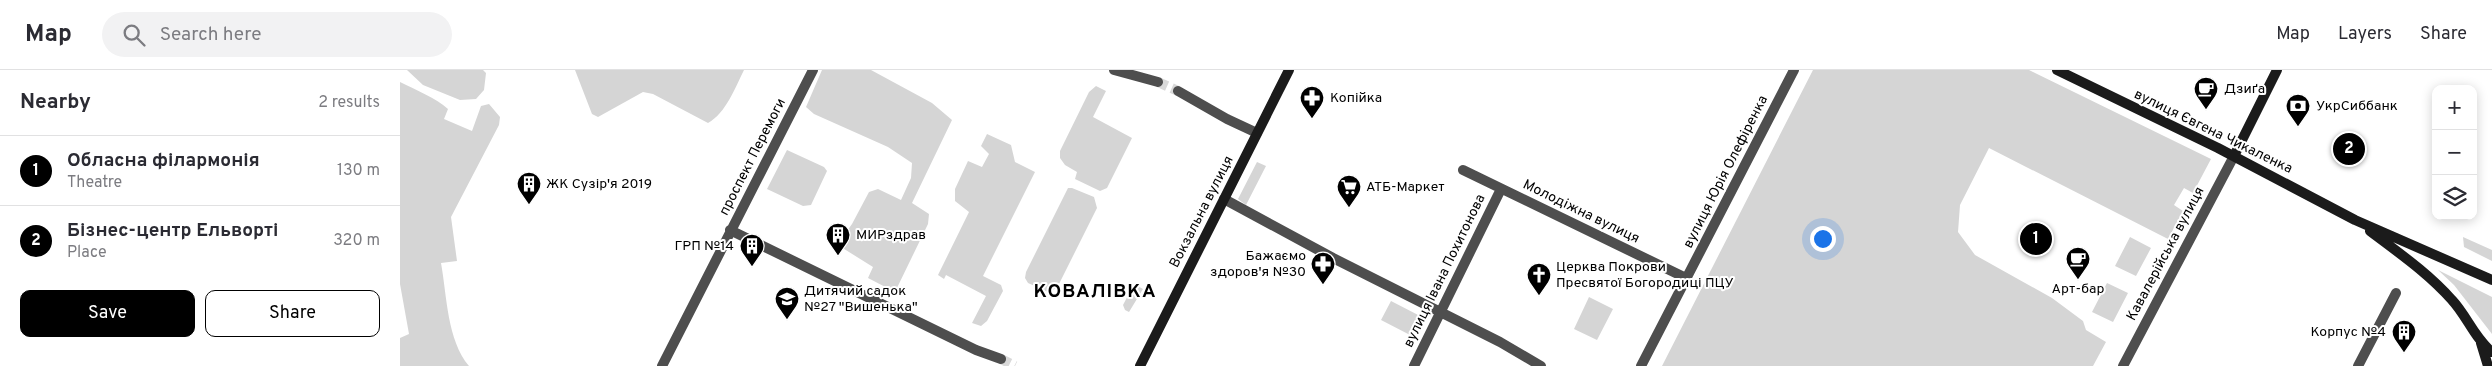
<!DOCTYPE html>
<meta charset="utf-8">
<style>
:root{--surface:#fff;--page:#f2f2f3;--text:#2b2b33;--muted:#7c7c81;--line:#e1e1e2;--accent:#000}
body{margin:0;font-family:Overpass,sans-serif;background:var(--page);color:var(--text)}
.controls{position:absolute;right:15px;top:15px;display:grid;overflow:hidden;border-radius:10px;box-shadow:0 2px 12px #0003}
.controls button{width:45px;height:45px;display:grid;place-items:center;padding:0;border:0;border-bottom:1px solid var(--line);background:var(--surface);color:var(--text);font:25px sans-serif}
.you{position:absolute;left:1422px;top:168px;width:18px;height:18px;margin:-12px;border:4px solid #fff;border-radius:50%;background:#1a73e8;box-shadow:0 0 0 8px #1a73e833}
.badge{display:grid;place-items:center;width:32px;height:32px;border-radius:50%;background:var(--accent);color:#fff;font-size:16px;font-weight:700}
.pin{position:absolute;translate:-50% -50%;border:2px solid #fff;box-shadow:0 1px 5px #0006}
.list{margin:0;padding:0;list-style:none}
h2{display:flex;justify-content:space-between;align-items:center;height:65px;margin:0;padding:0 20px;font-size:21px}
h2 small{font-size:16px;font-weight:400;color:var(--muted)}
.list li{display:grid;grid-template-columns:32px 1fr auto;gap:15px;align-items:center;box-sizing:border-box;height:70px;padding:0 20px;border-top:1px solid var(--line)}
.list b{display:block;font-size:19px;white-space:nowrap}
.list p{margin:0;font-size:16px;white-space:nowrap;color:var(--muted)}
.list em{font-size:16px;font-style:normal;color:var(--muted)}
.actions{display:flex;gap:10px;padding:15px 20px}
.actions a{flex:1;padding:11px 0;border:1px solid var(--accent);border-radius:10px;text-align:center;font-size:18px;color:var(--accent)}
.actions .main{background:var(--accent);color:#fff}
.icon{flex:none;width:28px;height:28px;fill:none;stroke:currentColor;stroke-width:2;stroke-linecap:round;stroke-linejoin:round}
.map{position:relative;flex:none;width:2092px;height:296px;overflow:hidden}
header{display:flex;align-items:center;gap:30px;box-sizing:border-box;height:70px;padding:0 25px;background:var(--surface);border-bottom:1px solid var(--line)}
header strong{font-size:24px}
nav{display:flex;gap:28px;margin-inline-start:auto;font-size:18px}
.search{width:350px;height:45px;background:var(--page);display:flex;align-items:center;gap:12px;box-sizing:border-box;padding:0 18px;border-radius:28px;color:var(--muted);font-size:19px}
main{display:flex}
aside{flex:1;background:var(--surface)}
.map>svg:first-child{display:block}
.green{fill:#d5d5d5}
.lines{fill:none;stroke-linecap:round;stroke-linejoin:round}
.street-tunnel{stroke:#d9d9d9;stroke-width:10;stroke-dasharray:10 5;stroke-linecap:butt}
.street{stroke:#4e4e4e;stroke-width:10}
.secondary{stroke:#1b1b1b;stroke-width:10}
.labels{text-anchor:middle;dominant-baseline:central;stroke-width:4;stroke-linejoin:round;paint-order:stroke}
.poi-label{font-size:14px;fill:#000;stroke:#fff;text-anchor:start}
.street-label{font-size:14px;fill:#000;stroke:#fff}
.district-label{font-size:19px;font-weight:bold;letter-spacing:1px;fill:#000;stroke:#fff}
</style>
<header>
<strong>Map</strong>
<div class="search"><svg class="icon" aria-label="search" viewBox="0 0 24 24"><circle cx="10" cy="10" r="6"/><path d="M15 15l6 6"/></svg>Search here</div>
<nav><a>Map</a><a>Layers</a><a>Share</a></nav>
</header>
<main>
<aside>
<h2>Nearby<small>2 results</small></h2>
<ul class="list">
<li><span class="badge">1</span><div><b>Обласна філармонія</b><p>Theatre</p></div><em>130 m</em></li>
<li><span class="badge">2</span><div><b>Бізнес-центр Ельворті</b><p>Place</p></div><em>320 m</em></li>
</ul>
<div class="actions"><a class="main">Save</a><a>Share</a></div>
</aside>
<div class="map">
<svg width="2092" height="296" viewBox="0 0 2092 296">
<rect width="100%" height="100%" fill="#fff"/>
<path class="green" d="M 7,0 L 83,0 L 86,3 L 84,20 L 76,29 L 60,30 L 23,15 Z
M 175,0 L 344,0 C 335,18 326,43 308,53 L 253,24 L 243,22 L 198,47 L 192,44 Z
M 422,0 L 471,0 L 532,33 L 552,50 L 512,133 L 529,144 L 528,154 L 495,222 L 468,208 L 473,197 L 441,177 L 439,172 L 452,154 L 469,122 L 478,119 L 501,130 L 511,108 L 512,93 L 488,77 L 414,44 L 406,37 Z
M 1413,0 L 1629,0 L 1811,89 L 1793,123 L 1784,118 L 1774,135 L 1783,141 L 1768,169 L 1589,78 L 1560,135 L 1558,162 L 1575,185 L 1652,228 L 1683,251 L 1686,260 L 1706,272 L 1693,296 L 1262,296 Z
M 0,12 C 16,20 36,28 48,39 L 44,49 L 72,61 L 81,36 L 89,34 L 100,47 L 99,55 L 51,147 L 57,191 L 41,193 C 47,226 47,270 69,296 L 0,296 L 0,268 L 9,264 L 0,214 Z
M 696,16 L 706,21 L 693,47 L 732,68 L 707,118 L 700,121 L 675,109 L 677,102 L 665,95 L 660,88 L 660,81 L 689,22 Z
M 587,64 L 611,75 L 615,92 L 635,102 L 583,206 L 601,215 L 603,221 L 587,251 L 581,256 L 572,253 L 586,226 L 546,205 L 544,209 L 538,205 L 569,142 L 555,131 L 555,119 L 568,91 L 582,97 L 589,84 L 581,76 Z
M 387,80 L 424,97 L 427,101 L 411,135 L 403,136 L 367,119 Z
M 857,92 L 866,96 L 846,135 L 838,129 Z
M 668,118 L 672,118 L 694,127 L 697,138 L 657,218 L 648,222 L 628,213 L 625,208 L 626,202 Z
M 1730,167 L 1751,178 L 1736,206 L 1715,196 Z
M 2063,167 L 2092,180 L 2092,191 L 2064,177 Z
M 2038,200 L 2092,227 L 2092,264 L 2054,215 Z
M 1707,213 L 1728,223 L 1713,252 L 1692,242 Z
M 734,214 L 743,219 L 729,242 L 725,240 L 723,235 Z
M 1189,227 L 1213,239 L 1197,270 L 1174,259 Z
M 991,231 L 1022,247 L 1012,266 L 981,250 Z"/>
<g class="lines">
<path class="street-tunnel" d="M 758,12 L 778,21
M 601,289 L 615,296"/>
<path class="street" d="M 714,0 L 758,12
M 778,21 L 827,49 L 857,63
M 1063,100 L 1286,208
M 824,129 L 933,188 L 1100,272 L 1141,296
M 330,160 L 576,280 L 601,289
M 262,296 L 413,0
M 1014,296 L 1101,119
M 1241,296 L 1394,0
M 1723,296 L 1834,86
M 1958,296 L 1996,223"/>
<path class="secondary" d="M 1657,0 L 1818,78 L 1955,150 L 2092,210
M 1834,86 L 1877,0
M 1970,161 C 1999,183 2028,203 2052,230 C 2067,246 2075,269 2092,282
M 2081,273 L 2088,296
M 740,296 L 889,0"/>
</g>
<defs>
<symbol id="cafe-pin" viewBox="-11 -11 22 30"><path d="M0 17L-7.5 6A9.5 9.5 0 1 1 7.5 6Z" fill="#000" stroke="#fff"/><path d="M-5.5-4.5H6V0H3Q3 3.5 0 3.5H-2.5Q-5.5 3.5-5.5 0ZM3-3.2v2h1.7v-2ZM-6 4.5H4V6H-6Z" fill="#fff"/></symbol>
<symbol id="pharmacy-pin" viewBox="-11 -11 22 30"><path d="M0 17L-7.5 6A9.5 9.5 0 1 1 7.5 6Z" fill="#000" stroke="#fff"/><path d="M-2-6h4v4h4v4h-4v4h-4v-4h-4v-4h4Z" fill="#fff"/></symbol>
<symbol id="bank-pin" viewBox="-11 -11 22 30"><path d="M0 17L-7.5 6A9.5 9.5 0 1 1 7.5 6Z" fill="#000" stroke="#fff"/><path d="M-6-4H6V4H-6ZM0-2.3a2.3 2.3 0 1 0 0 4.6a2.3 2.3 0 1 0 0-4.6Z" fill="#fff"/></symbol>
<symbol id="building-pin" viewBox="-11 -11 22 30"><path d="M0 17L-7.5 6A9.5 9.5 0 1 1 7.5 6Z" fill="#000" stroke="#fff"/><path d="M-4-6H4V6H1V3H-1V6H-4ZM-2.5-4.3h1.7v1.8h-1.7ZM.8-4.3h1.7v1.8H.8ZM-2.5-1h1.7V.8h-1.7ZM.8-1h1.7V.8H.8Z" fill="#fff"/></symbol>
<symbol id="supermarket-pin" viewBox="-11 -11 22 30"><path d="M0 17L-7.5 6A9.5 9.5 0 1 1 7.5 6Z" fill="#000" stroke="#fff"/><path d="M-6-5.5h2.5l.6 2H6L4.5 2H-2.5L-4.4-4H-6ZM-1.5 3.2a1.3 1.3 0 1 0 .1 0ZM3 3.2a1.3 1.3 0 1 0 .1 0Z" fill="#fff"/></symbol>
<symbol id="church-pin" viewBox="-11 -11 22 30"><path d="M0 17L-7.5 6A9.5 9.5 0 1 1 7.5 6Z" fill="#000" stroke="#fff"/><path d="M-1.2-6h2.4v3.5h3.3v2.4h-3.3V6h-2.4V-.1h-3.3v-2.4h3.3Z" fill="#fff"/></symbol>
<symbol id="school-pin" viewBox="-11 -11 22 30"><path d="M0 17L-7.5 6A9.5 9.5 0 1 1 7.5 6Z" fill="#000" stroke="#fff"/><path d="M0-5L7-2L0 1L-7-2ZM-4 1L0 2.5L4 1V4Q0 6-4 4Z" fill="#fff"/></symbol>
</defs>
<g fill-rule="evenodd">
<use href="#cafe-pin" x="1792" y="5" width="28" height="38"/>
<use href="#pharmacy-pin" x="898" y="14" width="28" height="38"/>
<use href="#bank-pin" x="1884" y="22" width="28" height="38"/>
<use href="#building-pin" x="115" y="100" width="28" height="38"/>
<use href="#supermarket-pin" x="935" y="103" width="28" height="38"/>
<use href="#building-pin" x="424" y="151" width="28" height="38"/>
<use href="#building-pin" x="338" y="162" width="28" height="38"/>
<use href="#cafe-pin" x="1664" y="175" width="28" height="38"/>
<use href="#pharmacy-pin" x="909" y="180" width="28" height="38"/>
<use href="#church-pin" x="1125" y="191" width="28" height="38"/>
<use href="#school-pin" x="373" y="215" width="28" height="38"/>
<use href="#building-pin" x="1990" y="248" width="28" height="38"/>
</g>
<g class="labels">
<g class="poi-label">
<text x="1824" y="19">Дзиґа</text>
<text x="930" y="28">Копійка</text>
<text x="1916" y="36">УкрСиббанк</text>
<text x="146" y="114">ЖК Сузір'я 2019</text>
<text x="966" y="117">АТБ-Маркет</text>
<text x="456" y="165">МИРздрав</text>
<text x="334" y="176" text-anchor="end">ГРП №14</text>
<text x="906" y="186" text-anchor="end">Бажаємо<tspan x="906" dy="16">здоров'я №30</tspan></text>
<text x="1156" y="197">Церква Покрови<tspan x="1156" dy="16">Пресвятої Богородиці ПЦУ</tspan></text>
<text x="1678" y="219" text-anchor="middle">Арт-бар</text>
<text x="404" y="221">Дитячий садок<tspan x="404" dy="16">№27 "Вишенька"</tspan></text>
<text x="1986" y="262" text-anchor="end">Корпус №4</text>
</g>
<g class="street-label">
<text transform="translate(1813 62) rotate(26)">вулиця Євгена Чикаленка</text>
<text transform="translate(353 87) rotate(-63)">проспект Перемоги</text>
<text transform="translate(1326 102) rotate(-63)">вулиця Юрія Олефіренка</text>
<text transform="translate(802 142) rotate(-63)">Вокзальна вулиця</text>
<text transform="translate(1181 142) rotate(26)">Молодіжна вулиця</text>
<text transform="translate(1766 184) rotate(-62)">Кавалерійська вулиця</text>
<text transform="translate(1045 201) rotate(-64)">вулиця Івана Похитонова</text>
</g>
<g class="district-label">
<text x="695" y="222">КОВАЛІВКА</text>
</g>
</g>
</svg>
<div class="controls">
<button>+</button>
<button>−</button>
<button><svg class="icon" aria-label="layers" viewBox="0 0 24 24"><path d="M12 4l9 5-9 5-9-5zM3 14l9 5 9-5"/></svg></button>
</div>
<div class="you"></div>
<div class="pin badge" style="left:1636px;top:169px">1</div>
<div class="pin badge" style="left:1949px;top:79px">2</div>
</div>
</main>
